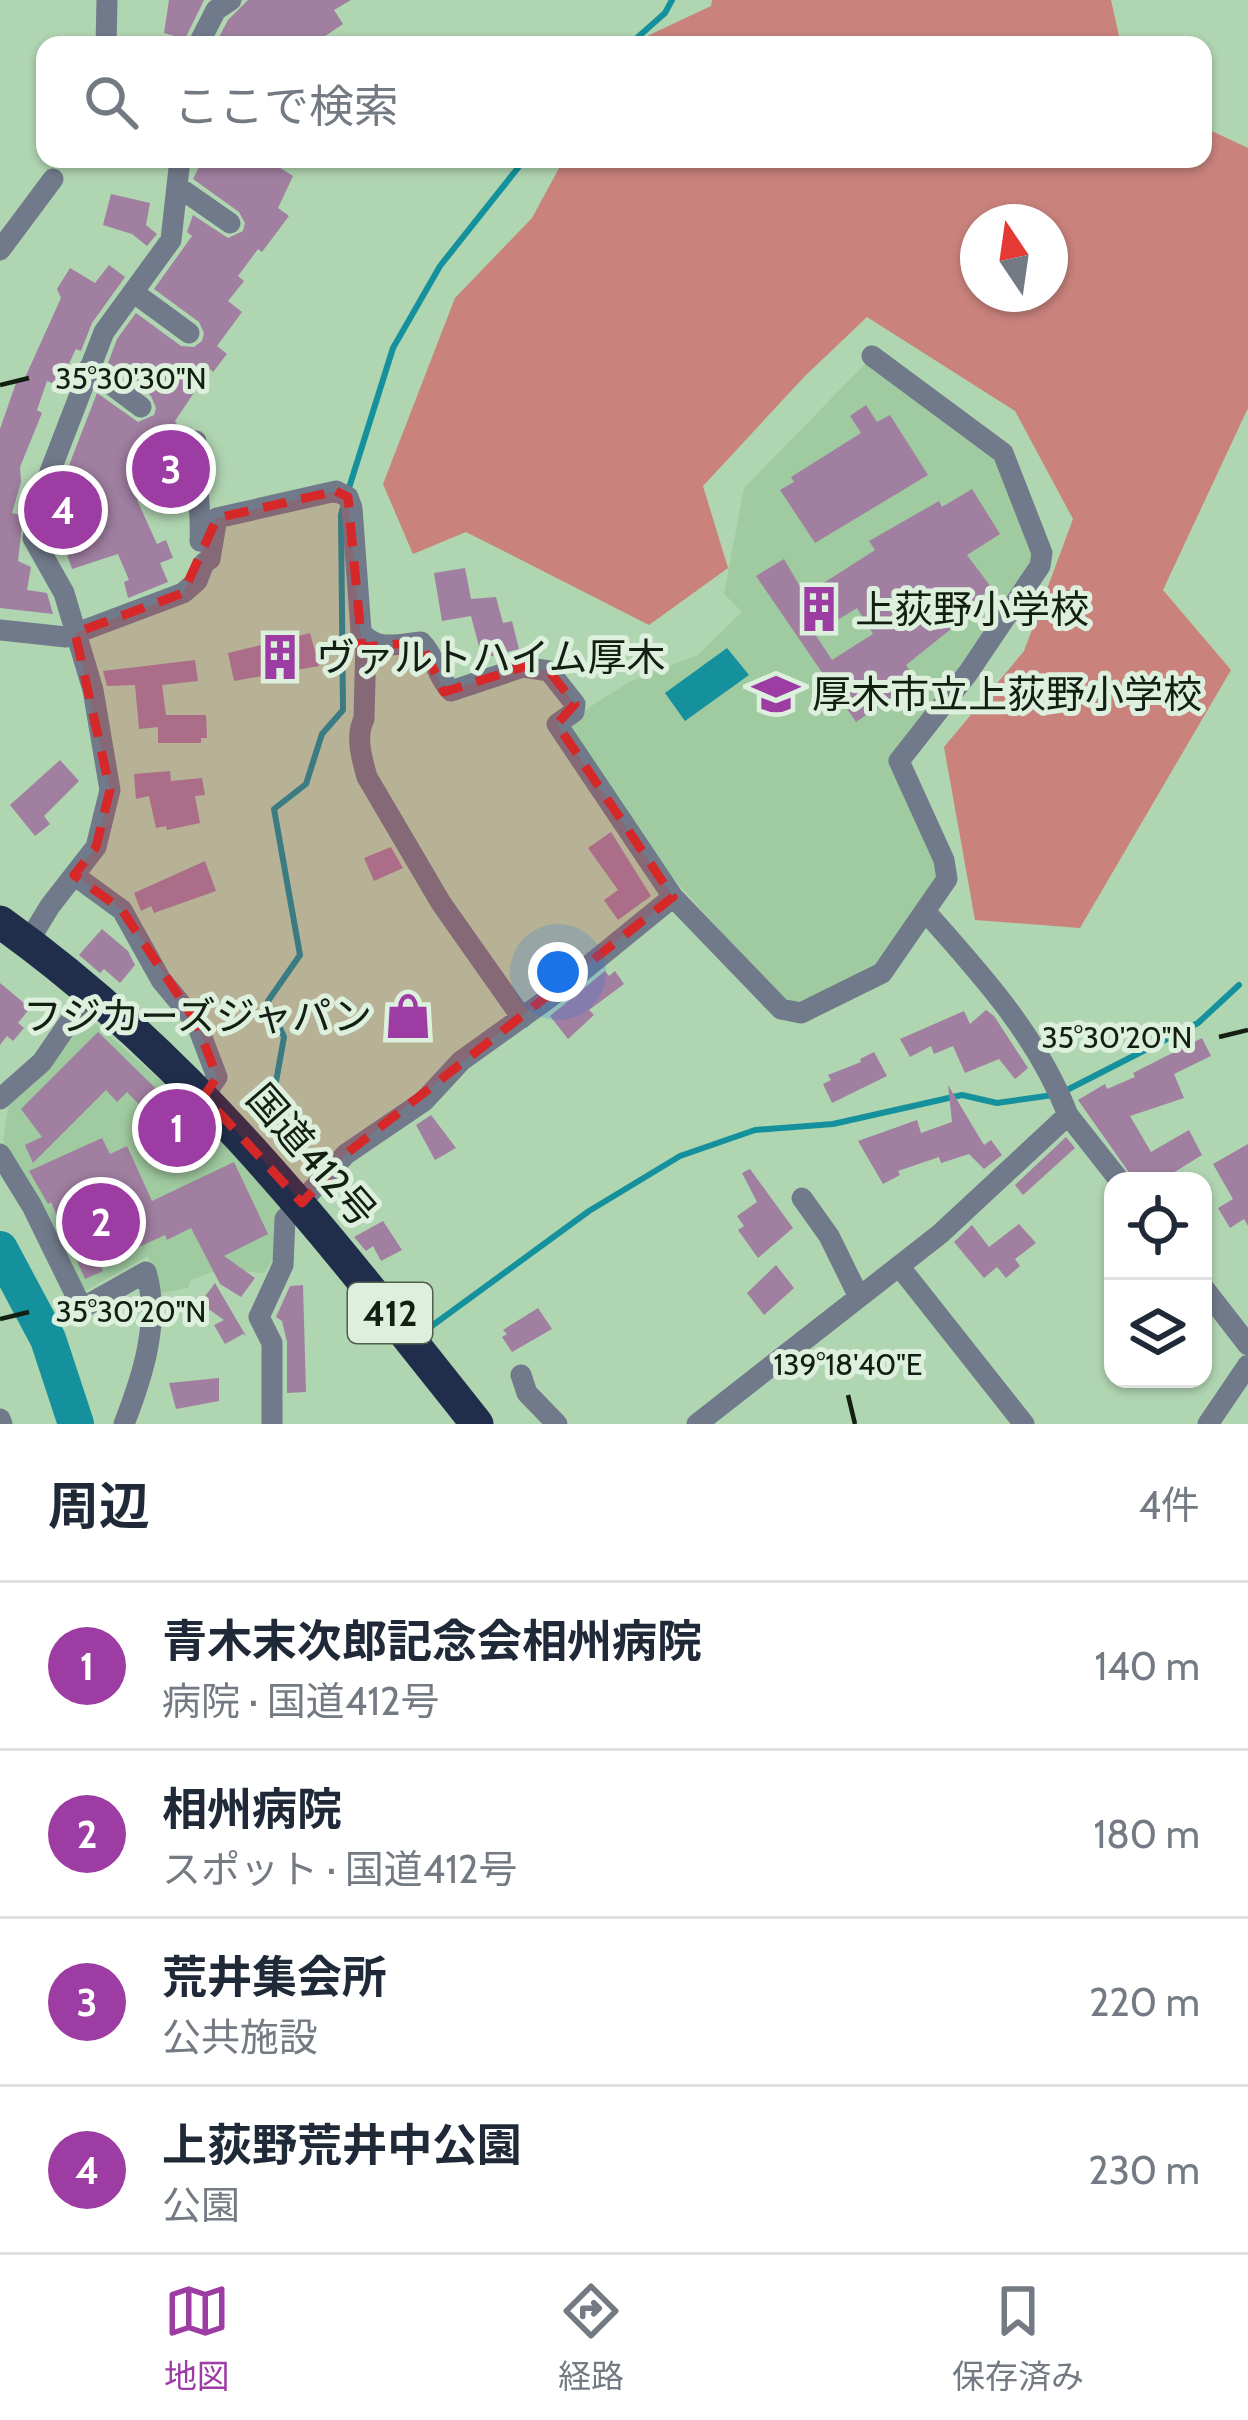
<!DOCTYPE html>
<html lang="ja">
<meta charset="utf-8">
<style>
:root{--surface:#fff;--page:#f2f2f3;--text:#1f2937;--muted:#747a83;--line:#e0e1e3;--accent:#9d3ca3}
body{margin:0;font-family:Cabin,"Noto Sans JP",sans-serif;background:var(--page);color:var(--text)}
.controls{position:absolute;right:36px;bottom:36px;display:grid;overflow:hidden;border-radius:24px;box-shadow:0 3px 9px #0004}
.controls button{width:108px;height:108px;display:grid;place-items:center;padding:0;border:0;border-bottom:3px solid var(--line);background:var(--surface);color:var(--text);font:60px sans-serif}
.compass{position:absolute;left:960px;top:204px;width:108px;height:108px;border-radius:50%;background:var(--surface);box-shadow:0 3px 9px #0004;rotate:347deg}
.you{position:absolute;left:558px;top:972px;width:42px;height:42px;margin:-30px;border:9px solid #fff;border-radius:50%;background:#1a73e8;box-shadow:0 0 0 18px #1a73e833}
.badge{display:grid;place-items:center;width:78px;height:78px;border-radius:50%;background:var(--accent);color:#fff;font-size:39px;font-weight:700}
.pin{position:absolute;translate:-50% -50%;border:6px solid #fff;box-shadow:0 3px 12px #0006}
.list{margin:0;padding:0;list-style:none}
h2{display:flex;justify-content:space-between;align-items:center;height:156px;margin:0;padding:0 48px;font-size:51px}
h2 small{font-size:39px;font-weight:400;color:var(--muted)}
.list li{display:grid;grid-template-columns:78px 1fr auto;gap:36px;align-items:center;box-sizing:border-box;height:168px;padding:0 48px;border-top:3px solid var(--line)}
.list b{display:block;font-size:45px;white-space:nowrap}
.list p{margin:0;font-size:39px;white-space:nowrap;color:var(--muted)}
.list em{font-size:39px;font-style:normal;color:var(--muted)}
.icon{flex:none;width:66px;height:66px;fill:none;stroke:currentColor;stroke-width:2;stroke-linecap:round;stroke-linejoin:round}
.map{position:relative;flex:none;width:1248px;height:1424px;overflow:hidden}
.search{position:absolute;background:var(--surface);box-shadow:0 3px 9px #0004;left:36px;right:36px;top:36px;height:132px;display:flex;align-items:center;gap:30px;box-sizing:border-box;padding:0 42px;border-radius:24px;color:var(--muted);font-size:45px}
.sheet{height:828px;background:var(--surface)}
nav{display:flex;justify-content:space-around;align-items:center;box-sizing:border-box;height:168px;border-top:3px solid var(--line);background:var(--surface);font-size:33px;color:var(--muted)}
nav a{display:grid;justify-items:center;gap:6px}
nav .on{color:var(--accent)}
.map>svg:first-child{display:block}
.built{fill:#a0caa0}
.green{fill:#c9827c;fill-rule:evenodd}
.water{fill:#14919c}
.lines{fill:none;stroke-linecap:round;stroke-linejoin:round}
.stream{stroke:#14919c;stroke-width:6}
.river{stroke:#14919c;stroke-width:36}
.building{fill:#a07fa1;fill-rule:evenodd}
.minor{stroke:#717a8b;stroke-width:21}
.trunk{stroke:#202e4c;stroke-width:33}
.marked{fill:#d62828;fill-opacity:0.2;stroke:#d62828;stroke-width:9;stroke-dasharray:24 15;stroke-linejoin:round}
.ticks{fill:none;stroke:#121f12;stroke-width:4.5}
.labels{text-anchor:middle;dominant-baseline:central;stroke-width:10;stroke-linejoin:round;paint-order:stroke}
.shield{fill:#ddf0dd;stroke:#4f5e4f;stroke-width:3}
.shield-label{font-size:36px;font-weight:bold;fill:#121f12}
.poi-label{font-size:39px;fill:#121f12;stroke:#ddf0dd;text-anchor:start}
.street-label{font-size:39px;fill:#121f12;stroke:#ddf0dd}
.ticks-label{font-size:30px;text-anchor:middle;fill:#121f12;stroke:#ddf0dd;stroke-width:10;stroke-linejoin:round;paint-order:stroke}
</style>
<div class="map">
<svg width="1248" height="1424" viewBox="0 0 1248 1424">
<rect width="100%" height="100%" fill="#b0d5b1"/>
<path class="built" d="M 866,363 L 998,459 L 1033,540 L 1032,566 L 890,763 L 936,860 L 939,875 L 874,965 L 801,1003 L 783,1000 L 653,856 L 571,734 L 571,719 L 629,682 L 698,655 L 742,612 L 724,594 L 744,488 Z
M 85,1015 L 193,1108 L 283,1209 L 278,1252 L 264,1273 L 221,1269 L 191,1280 L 188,1288 L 159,1293 L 148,1256 L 87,1290 L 79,1287 L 38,1200 L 3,1140 L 10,1098 Z"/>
<path class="green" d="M 712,0 L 1111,0 L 1121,45 L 628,45 L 711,6 Z
M 1203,127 L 1248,148 L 1248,408 L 1163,590 L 1231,670 L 1080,928 L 975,920 L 944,747 L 1024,651 L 1073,519 L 1015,411 L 867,317 L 805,376 L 703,486 L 728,568 L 649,625 L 466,532 L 413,554 L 383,484 L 455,298 L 532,218 L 564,159 L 1203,159 ZM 1050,222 L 1050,294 L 978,294 L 978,222 Z"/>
<path class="water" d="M 727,648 L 749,675 L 685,721 L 665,693 Z"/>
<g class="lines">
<path class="stream" d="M 629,45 L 665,13 L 672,0
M 348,491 L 393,348 L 440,266 L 525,159
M 1065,1091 L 1198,1023 L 1239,985
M 305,1160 L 274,1093 L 284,1037 L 268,1001 L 300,955 L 274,809 L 306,784 L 322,734 L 343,710 L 341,515 L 344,503
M 429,1328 L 589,1211 L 680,1156 L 755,1130 L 833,1124 L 962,1095 L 997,1103 L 1053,1095"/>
<path class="river" d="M 0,1249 L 48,1339 L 76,1424"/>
</g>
<path class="building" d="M 169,0 L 204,0 L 185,39 L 164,33 Z
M 248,0 L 351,0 L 334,10 L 343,24 L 312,45 L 215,45 L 228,20 Z
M 203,159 L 266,159 L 293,176 L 278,208 L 289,216 L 262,252 L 258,249 L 238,276 L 244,281 L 228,301 L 242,312 L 217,346 L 227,354 L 213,372 L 210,369 L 175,421 L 182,434 L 177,442 L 182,478 L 137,500 L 157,544 L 166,540 L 173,558 L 160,563 L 168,582 L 128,598 L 124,582 L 129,580 L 118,554 L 72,569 L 61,537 L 80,530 L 79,502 L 87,502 L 86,474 L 68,468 L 97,393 L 138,422 L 154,415 L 156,408 L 151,396 L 132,382 L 134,379 L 108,363 L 117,339 L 136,313 L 181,346 L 194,347 L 202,341 L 204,333 L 199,322 L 154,289 L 192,236 L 187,232 L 193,215 L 228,238 L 243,231 L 245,223 L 239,212 L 193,179 Z
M 111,194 L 150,203 L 146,225 L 157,234 L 147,246 L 132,234 L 103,225 Z
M 109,265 L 125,277 L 92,323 L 81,351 L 76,349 L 64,374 L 60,372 L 55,384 L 47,381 L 37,410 L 42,413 L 20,467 L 21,482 L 12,513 L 23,516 L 18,561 L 31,567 L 27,590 L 47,593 L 53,614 L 0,608 L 0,429 L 17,380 L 23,382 L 61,298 L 57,289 L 70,268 L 95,283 Z
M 866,405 L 877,422 L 890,415 L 928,475 L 815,543 L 780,490 L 794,482 L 791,477 L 861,433 L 850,416 Z
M 972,489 L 1000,534 L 967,555 L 991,587 L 967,609 L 971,613 L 906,665 L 914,677 L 904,683 L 907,687 L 856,722 L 756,576 L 784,559 L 805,595 L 875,550 L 869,541 L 939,501 L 942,507 ZM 857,608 L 873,634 L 832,660 L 815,634 Z
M 465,568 L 471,599 L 496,597 L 503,623 L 512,621 L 519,649 L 488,657 L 487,652 L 481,654 L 471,616 L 442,621 L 434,573 Z
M 310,633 L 319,666 L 234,681 L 228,653 Z
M 195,660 L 198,681 L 162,685 L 166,715 L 206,715 L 207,738 L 201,738 L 201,743 L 158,743 L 158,727 L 139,729 L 135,685 L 107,686 L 103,671 Z
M 60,760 L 79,781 L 44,816 L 50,824 L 35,836 L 10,805 Z
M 170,771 L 171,781 L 202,778 L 205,795 L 195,796 L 200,823 L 167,830 L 166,826 L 156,828 L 149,796 L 136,799 L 134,774 Z
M 611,832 L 651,896 L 618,920 L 604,900 L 618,890 L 588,848 Z
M 391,847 L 403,868 L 374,881 L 364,858 Z
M 205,861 L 216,891 L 154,913 L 151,906 L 141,911 L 134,893 Z
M 102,929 L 128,951 L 135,965 L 120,983 L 104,969 L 100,973 L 79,955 Z
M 605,971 L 609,976 L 615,971 L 624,984 L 589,1010 L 594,1015 L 568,1039 L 550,1016 Z
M 0,983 L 30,1008 L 18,1023 L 24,1028 L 13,1041 L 7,1036 L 0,1045 Z
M 986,1010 L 994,1016 L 1028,1068 L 1015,1079 L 999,1059 L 965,1073 L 953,1046 L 934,1054 L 931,1046 L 910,1057 L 900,1039 L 964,1011 L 970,1024 Z
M 98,1032 L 186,1118 L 189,1116 L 206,1132 L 185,1154 L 167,1134 L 162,1140 L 148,1125 L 154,1120 L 127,1092 L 117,1102 L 106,1090 L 33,1163 L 25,1145 L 42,1137 L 21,1109 Z
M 1202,1038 L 1211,1056 L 1174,1074 L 1184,1098 L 1130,1116 L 1151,1152 L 1189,1130 L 1202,1155 L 1160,1181 L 1135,1181 L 1078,1100 L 1105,1084 L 1107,1089 L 1135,1077 L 1133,1073 Z
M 874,1052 L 887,1076 L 832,1103 L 823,1084 L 831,1080 L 828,1075 L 861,1062 L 860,1059 Z
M 948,1085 L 984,1145 L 991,1140 L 1002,1155 L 984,1169 L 969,1154 L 941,1163 L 939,1157 L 898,1171 L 900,1175 L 883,1184 L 858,1141 L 917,1120 L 921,1133 L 952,1122 Z
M 431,1115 L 456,1148 L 435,1160 L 416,1125 Z
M 1066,1137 L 1075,1148 L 1023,1195 L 1015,1185 Z
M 102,1138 L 110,1154 L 127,1146 L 152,1201 L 234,1162 L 268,1234 L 224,1256 L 255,1278 L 241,1297 L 220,1284 L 191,1228 L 167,1240 L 165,1235 L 100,1265 L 103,1271 L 85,1279 L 51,1202 L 48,1204 L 29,1171 Z
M 1248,1144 L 1248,1226 L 1244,1219 L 1230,1228 L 1218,1208 L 1233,1199 L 1213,1164 Z
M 750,1169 L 793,1228 L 758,1258 L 738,1230 L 744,1226 L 737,1216 L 757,1202 L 742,1173 Z
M 383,1221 L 402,1250 L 381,1261 L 373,1246 L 366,1251 L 354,1237 Z
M 1019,1224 L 1036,1243 L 1015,1259 L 1020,1266 L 1006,1278 L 997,1267 L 984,1278 L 954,1242 L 972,1225 L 989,1247 Z
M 776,1265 L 794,1288 L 764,1315 L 747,1293 Z
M 215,1283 L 246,1336 L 243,1334 L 225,1344 L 214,1325 L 224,1320 L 200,1303 Z
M 303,1285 L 306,1392 L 287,1393 L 287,1342 L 282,1321 L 276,1317 L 290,1286 Z
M 538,1308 L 552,1329 L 512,1352 L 502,1337 L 507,1334 L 503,1330 Z
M 219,1378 L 219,1401 L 176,1409 L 169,1383 Z"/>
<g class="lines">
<path class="minor" d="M 106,45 L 107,0
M 198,45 L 216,10 L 231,0
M 177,186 L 230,223
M 0,250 L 53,179
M 133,292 L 189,333
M 89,368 L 141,407
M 196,441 C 194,475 202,507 200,541
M 0,630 L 66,637 L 183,593 L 197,581 L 204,563 L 210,559 L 217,518 L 336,491 L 348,497 L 352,508 L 361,631 C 375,652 398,644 421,642 C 435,655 436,676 451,691 L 523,667 L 549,671 L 575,704 L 574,712 L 557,724 L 673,897 L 549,998 L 461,1061 L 424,1101 L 346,1154 L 285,1219 L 283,1265 L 259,1317 L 272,1343 L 272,1424
M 366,640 L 364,719 C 355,736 362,759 367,777 L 441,903 L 522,1018
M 74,875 L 122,910 L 161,980 L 196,1022 L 217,1077 L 204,1096
M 673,897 L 781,1009 L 801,1013 L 882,973 L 947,879 L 944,860 L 899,761 L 968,673 L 1040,566 L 1042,553 L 1003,453 L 872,356
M 925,911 C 981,974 1037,1035 1068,1115
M 28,942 L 50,906 L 96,847 L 110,790 L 93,690 L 64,593 L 33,538 L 48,477 L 104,332 L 171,240 L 180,159
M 0,1099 L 42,1062 L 89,993
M 0,1154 L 32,1206 L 82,1308 L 146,1272 C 161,1321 142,1378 124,1424
M 802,1198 L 829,1236 L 859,1297
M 899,1266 L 1024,1424
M 1203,1287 L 1248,1345
M 521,1375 L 527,1393 L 557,1424
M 0,1419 L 2,1424
M 697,1424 L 940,1234 L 1068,1115 L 1120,1181
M 1208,1424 L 1248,1365"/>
<path class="trunk" d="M 0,922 C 195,1061 330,1239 477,1424"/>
</g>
<path class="marked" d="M 336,491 L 348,497 L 362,647 L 421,642 L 444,692 L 523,667 L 549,671 L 575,704 L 557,724 L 673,897 L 346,1154 L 302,1203 L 204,1096 L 217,1077 L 196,1022 L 122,910 L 74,875 L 96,847 L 110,790 L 75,633 L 183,593 L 217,518 Z"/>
<path class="ticks" d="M 0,385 L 29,378M 1219,1037 L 1248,1030M 0,1319 L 29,1312M 848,1395 L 855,1424"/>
<defs>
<symbol id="building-bare" viewBox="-9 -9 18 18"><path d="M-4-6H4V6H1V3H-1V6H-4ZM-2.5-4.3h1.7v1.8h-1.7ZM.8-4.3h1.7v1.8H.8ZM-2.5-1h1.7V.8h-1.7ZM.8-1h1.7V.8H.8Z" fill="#9d3ca3" stroke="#ddf0dd" stroke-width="2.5" paint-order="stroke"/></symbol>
<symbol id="school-bare" viewBox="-9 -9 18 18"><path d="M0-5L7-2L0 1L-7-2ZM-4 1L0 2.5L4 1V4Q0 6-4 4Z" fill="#9d3ca3" stroke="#ddf0dd" stroke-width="2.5" paint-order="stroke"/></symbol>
<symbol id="shop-bare" viewBox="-9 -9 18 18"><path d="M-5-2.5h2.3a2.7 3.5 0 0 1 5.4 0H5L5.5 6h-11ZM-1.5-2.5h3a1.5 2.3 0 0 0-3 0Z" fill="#9d3ca3" stroke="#ddf0dd" stroke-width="2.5" paint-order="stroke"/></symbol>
</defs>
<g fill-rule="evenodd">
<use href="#building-bare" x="786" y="576" width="66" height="66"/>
<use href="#building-bare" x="247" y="624" width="66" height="66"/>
<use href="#school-bare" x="743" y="661" width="66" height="66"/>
<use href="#shop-bare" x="375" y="983" width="66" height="66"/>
</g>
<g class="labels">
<rect class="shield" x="348" y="1283" width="84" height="60" rx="9"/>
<g class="shield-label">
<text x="390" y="1313">412</text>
</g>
<g class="poi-label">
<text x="855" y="609">上荻野小学校</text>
<text x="316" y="657">ヴァルトハイム厚木</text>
<text x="812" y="694">厚木市立上荻野小学校</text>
<text x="372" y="1016" text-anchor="end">フジカーズジャパン</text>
</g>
<g class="street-label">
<text transform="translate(312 1155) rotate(49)">国道412号</text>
</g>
</g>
<g class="ticks-label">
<text x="131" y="389">35°30'30"N</text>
<text x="1117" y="1048">35°30'20"N</text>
<text x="131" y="1322">35°30'20"N</text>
<text x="848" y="1375">139°18'40"E</text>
</g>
</svg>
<div class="controls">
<button><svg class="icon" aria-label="locate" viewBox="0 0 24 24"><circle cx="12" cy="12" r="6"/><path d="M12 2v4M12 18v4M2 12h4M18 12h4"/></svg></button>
<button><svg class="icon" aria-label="layers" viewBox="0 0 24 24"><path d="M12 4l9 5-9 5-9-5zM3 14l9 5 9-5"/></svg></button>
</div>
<svg class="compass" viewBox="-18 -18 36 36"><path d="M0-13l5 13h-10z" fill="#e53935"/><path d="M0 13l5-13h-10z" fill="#747a83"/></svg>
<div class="you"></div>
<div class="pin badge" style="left:177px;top:1128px">1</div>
<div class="pin badge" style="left:101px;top:1222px">2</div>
<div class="pin badge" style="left:171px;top:469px">3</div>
<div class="pin badge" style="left:63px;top:510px">4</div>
<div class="search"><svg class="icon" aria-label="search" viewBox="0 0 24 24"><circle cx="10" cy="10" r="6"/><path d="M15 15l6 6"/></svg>ここで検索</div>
</div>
<section class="sheet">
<h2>周辺<small>4件</small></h2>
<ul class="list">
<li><span class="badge">1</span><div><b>青木末次郎記念会相州病院</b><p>病院 · 国道412号</p></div><em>140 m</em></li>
<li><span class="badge">2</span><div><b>相州病院</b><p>スポット · 国道412号</p></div><em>180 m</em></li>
<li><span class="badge">3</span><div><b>荒井集会所</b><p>公共施設</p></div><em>220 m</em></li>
<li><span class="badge">4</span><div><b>上荻野荒井中公園</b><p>公園</p></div><em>230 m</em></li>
</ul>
</section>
<nav>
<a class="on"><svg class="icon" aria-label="map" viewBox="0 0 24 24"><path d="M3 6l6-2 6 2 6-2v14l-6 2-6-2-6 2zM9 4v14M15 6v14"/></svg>地図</a>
<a><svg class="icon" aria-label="directions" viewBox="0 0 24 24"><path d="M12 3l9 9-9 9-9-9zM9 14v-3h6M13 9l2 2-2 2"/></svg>経路</a>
<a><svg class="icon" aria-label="saved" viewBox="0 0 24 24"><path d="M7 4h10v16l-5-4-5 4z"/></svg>保存済み</a>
</nav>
